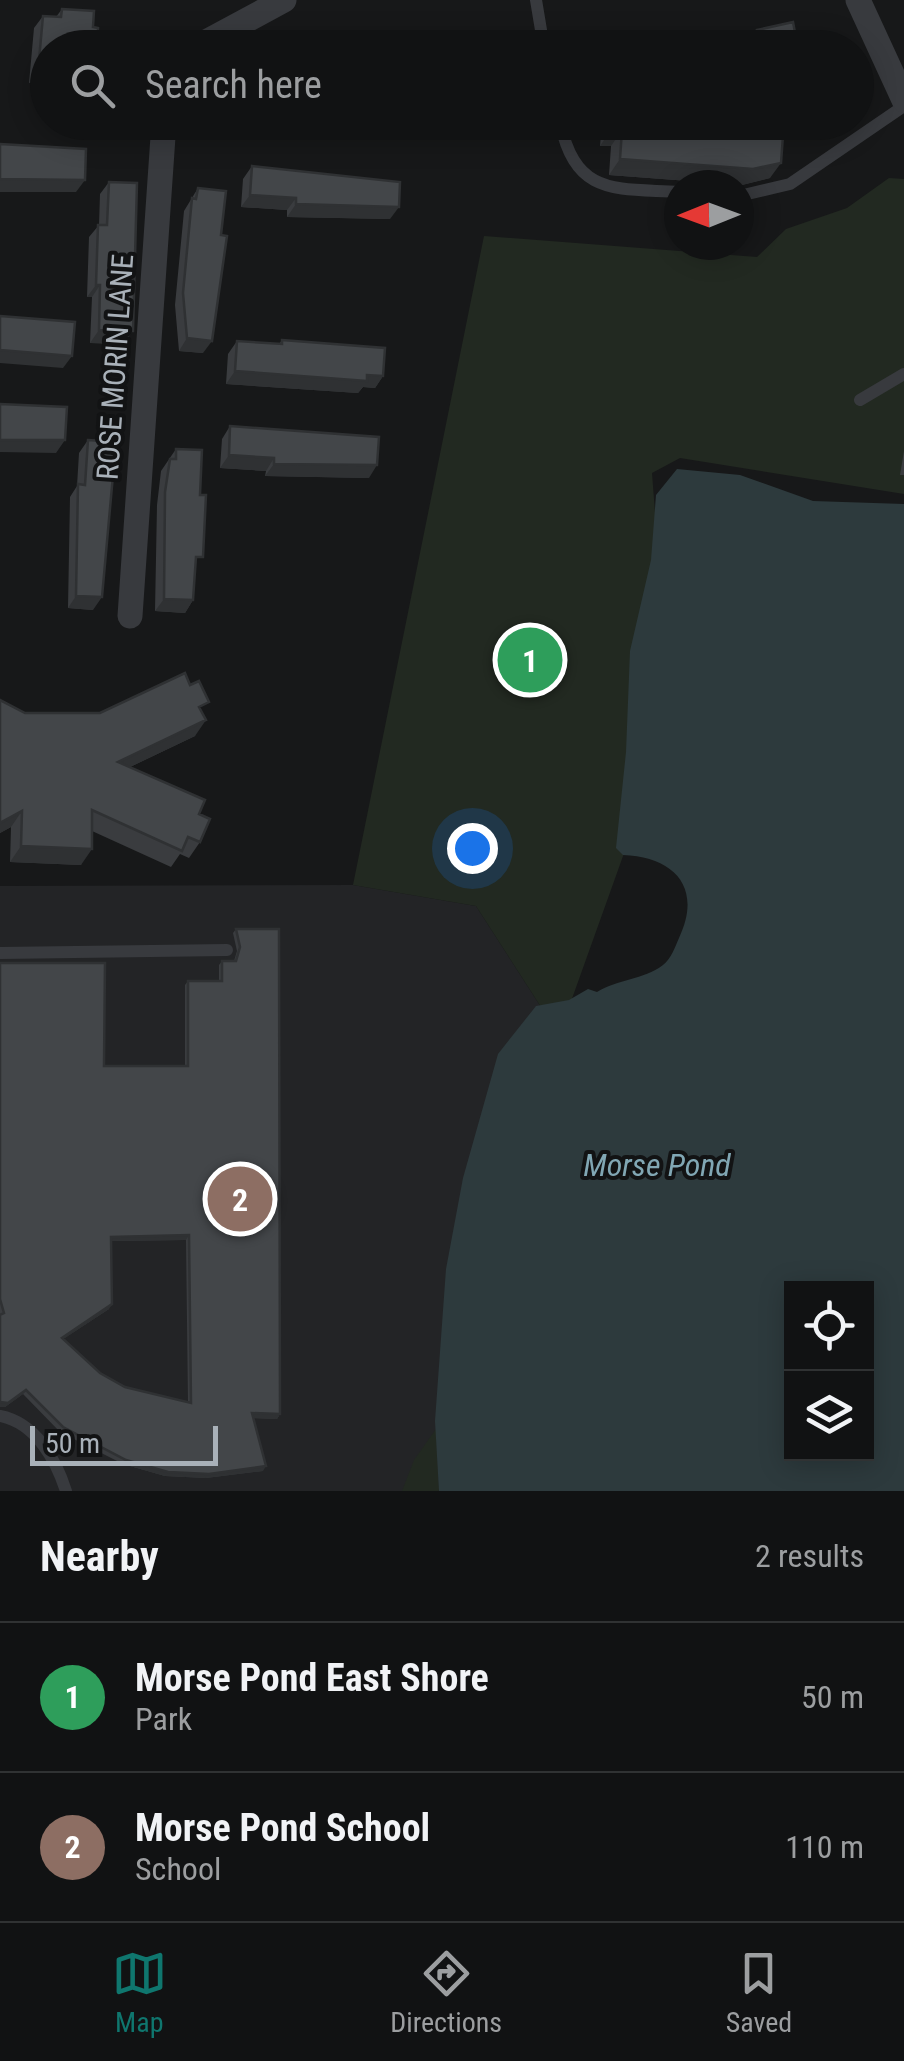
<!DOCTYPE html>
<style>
:root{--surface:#111213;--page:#1e2021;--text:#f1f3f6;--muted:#9c9ea0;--line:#303233;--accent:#0f766e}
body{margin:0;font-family:"Roboto Condensed",sans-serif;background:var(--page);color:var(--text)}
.controls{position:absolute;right:30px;bottom:30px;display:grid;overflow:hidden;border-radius:0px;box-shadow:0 5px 25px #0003}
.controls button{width:90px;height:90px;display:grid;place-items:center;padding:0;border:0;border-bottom:2px solid var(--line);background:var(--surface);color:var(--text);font:50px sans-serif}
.compass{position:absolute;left:664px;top:170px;width:90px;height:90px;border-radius:50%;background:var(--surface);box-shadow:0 5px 25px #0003;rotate:269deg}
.scale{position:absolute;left:30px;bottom:25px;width:188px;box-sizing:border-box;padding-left:10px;border:5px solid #a9b1b9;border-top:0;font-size:28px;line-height:35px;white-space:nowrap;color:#a9b1b9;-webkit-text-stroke:8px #121314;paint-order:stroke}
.you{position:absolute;left:472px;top:848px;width:35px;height:35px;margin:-25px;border:8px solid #fff;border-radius:50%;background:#1a73e8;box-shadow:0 0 0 15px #1a73e833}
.badge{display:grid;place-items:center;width:65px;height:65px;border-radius:50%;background:var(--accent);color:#fff;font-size:32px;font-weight:700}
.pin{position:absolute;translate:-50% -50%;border:5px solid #fff;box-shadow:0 2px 10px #0006}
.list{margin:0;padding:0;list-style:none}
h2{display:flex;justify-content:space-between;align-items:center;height:130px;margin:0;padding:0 40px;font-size:42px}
h2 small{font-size:32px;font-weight:400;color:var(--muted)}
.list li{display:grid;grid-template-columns:65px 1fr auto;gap:30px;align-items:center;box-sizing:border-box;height:150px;padding:0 40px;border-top:2px solid var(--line)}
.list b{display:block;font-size:38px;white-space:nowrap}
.list p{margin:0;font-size:32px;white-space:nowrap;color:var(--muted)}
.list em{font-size:32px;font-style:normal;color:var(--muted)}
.icon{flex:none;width:55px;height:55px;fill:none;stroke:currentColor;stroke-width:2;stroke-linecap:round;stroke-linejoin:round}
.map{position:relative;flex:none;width:904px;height:1491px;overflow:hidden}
.search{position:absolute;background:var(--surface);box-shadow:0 5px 25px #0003;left:30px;right:30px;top:30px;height:110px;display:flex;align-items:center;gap:25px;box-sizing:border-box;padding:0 35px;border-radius:55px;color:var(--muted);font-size:38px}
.sheet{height:430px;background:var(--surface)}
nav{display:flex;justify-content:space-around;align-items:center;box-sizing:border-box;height:140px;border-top:2px solid var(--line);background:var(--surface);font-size:28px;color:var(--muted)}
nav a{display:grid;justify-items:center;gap:5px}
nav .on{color:var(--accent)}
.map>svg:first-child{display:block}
.built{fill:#232426}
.green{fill:#222921}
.water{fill:#2d3a3d;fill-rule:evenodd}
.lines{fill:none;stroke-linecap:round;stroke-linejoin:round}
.lane{stroke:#383a3e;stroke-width:12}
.street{stroke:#383a3e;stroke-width:25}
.wall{fill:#3a3c3f;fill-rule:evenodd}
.shaded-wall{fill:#2f3133}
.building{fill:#434649;stroke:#2f3133;stroke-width:2.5;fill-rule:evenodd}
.labels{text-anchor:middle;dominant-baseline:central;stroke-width:8;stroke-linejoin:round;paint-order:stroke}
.street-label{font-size:30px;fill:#a9b1b9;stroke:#121314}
.water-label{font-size:32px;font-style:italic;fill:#81a7b4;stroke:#121314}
</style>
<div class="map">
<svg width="904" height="1491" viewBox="0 0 904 1491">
<rect width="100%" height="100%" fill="#171819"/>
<path class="built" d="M 353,885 L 476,906 L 559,1035 L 450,1491 L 0,1491 L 0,886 Z"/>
<path class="green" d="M 889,178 L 904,179 L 904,494 L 680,458 L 652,473 L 671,722 L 559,1035 L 476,906 L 353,885 L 484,236 L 757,257 L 786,229 L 847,208 Z
M 436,1429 L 439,1491 L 402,1491 L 414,1460 Z"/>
<path class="water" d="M 677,469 L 740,475 L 813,501 L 904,504 L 904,1491 L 439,1491 L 435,1421 L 446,1269 L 463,1178 L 498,1054 L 536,1006 L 569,1000 L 588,989 L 597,992 C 618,979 643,980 663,965 C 671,959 675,947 679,938 C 703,887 674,857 623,855 L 616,848 L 626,752 L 630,651 L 651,560 L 656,495 ZM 792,1288 L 866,1288 L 866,1454 L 792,1454 Z"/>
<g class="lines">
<path class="lane" d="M 536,0 L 544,48
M 560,122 C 576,197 615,188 679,192
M 739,196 L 790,184 L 904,106
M 860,400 L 904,374
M 0,953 L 227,950
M 0,1416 C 36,1423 56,1460 66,1491"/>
<path class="street" d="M 858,0 L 904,100
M 195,48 L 284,0
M 130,616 L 164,122"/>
</g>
<path class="wall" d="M 62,9 L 94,11 L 48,48 L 48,91 L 44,91 L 45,84 L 29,83 L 34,28 L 43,16 L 56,17 Z
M 757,30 L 798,48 L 753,48 L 751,38 Z
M 602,122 L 784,122 L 770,178 L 742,185 L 609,175 L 611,146 L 600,146 Z
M 252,166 L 390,219 L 287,217 L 287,210 L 241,207 L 243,179 Z
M 109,182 L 124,344 L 90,343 L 92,297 L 87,297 L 89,237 L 99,225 L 100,194 Z
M 198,188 L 203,353 L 179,351 L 175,305 L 184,211 Z
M 282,340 L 383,376 L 375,388 L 363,387 L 358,393 L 226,384 L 228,354 L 237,341 L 279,344 Z
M 230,426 L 369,478 L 265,476 L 266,471 L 220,468 L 222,439 Z
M 88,440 L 93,610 L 68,608 L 70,497 L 77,486 L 79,453 Z
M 176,449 L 195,569 L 193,600 L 185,613 L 155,611 L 157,505 L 161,471 Z
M 904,451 L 904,475 L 900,475 Z
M 0,700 L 25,713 L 202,712 L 195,736 L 130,767 L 199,814 L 200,842 L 189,858 L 180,854 L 171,867 L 92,831 L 81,865 L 10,862 L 11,827 L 0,833 Z
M 236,929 L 279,929 L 280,1414 L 277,1419 L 253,1418 L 263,1471 L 206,1478 L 165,1476 L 123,1464 L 60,1432 L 23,1394 L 5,1407 L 0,1407 L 0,963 L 104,1066 L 185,1066 L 185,985 L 188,981 L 219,981 L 219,965 L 222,961 L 234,961 L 237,951 L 233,933 ZM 186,1240 L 188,1402 L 125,1387 L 100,1373 L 63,1339 L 109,1309 L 111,1241 Z"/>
<path class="shaded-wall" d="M 38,71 L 48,71 L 48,80 L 45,84 L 29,83 Z
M 611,130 L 622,130 L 611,146 L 600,146 Z
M 620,159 L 781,163 L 770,178 L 742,185 L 609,175 Z
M 0,179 L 85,180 L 76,192 L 0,192 Z
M 250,195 L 296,198 L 287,210 L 241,207 Z
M 296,204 L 399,207 L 390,219 L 287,217 Z
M 96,285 L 100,285 L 92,297 L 87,297 Z
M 99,330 L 133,331 L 124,344 L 90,343 Z
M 187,338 L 212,341 L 203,353 L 179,351 Z
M 0,350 L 72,356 L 63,368 L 0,363 Z
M 235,371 L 367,375 L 383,376 L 375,388 L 363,387 L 358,393 L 226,384 Z
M 0,440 L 65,440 L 56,453 L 0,452 Z
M 229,455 L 274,458 L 266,471 L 220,468 Z
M 274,464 L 377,465 L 369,478 L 265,476 Z
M 76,596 L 102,597 L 93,610 L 68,608 Z
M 164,599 L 193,600 L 185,613 L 155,611 Z
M 206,720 L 195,736 L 107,778 L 118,762 Z
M 22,811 L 11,827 L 0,833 L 0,823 Z
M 21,846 L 92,849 L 81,865 L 10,862 Z
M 189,1235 L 186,1240 L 108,1241 L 111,1237 Z
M 112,1304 L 109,1309 L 59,1342 L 62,1338 Z
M 26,1390 L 23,1394 L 5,1407 L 0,1407 L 0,1402 Z
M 252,1413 L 280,1414 L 277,1419 L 249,1418 Z
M 126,1460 L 266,1466 L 263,1471 L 206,1478 L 165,1476 L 123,1464 Z"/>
<path class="building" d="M 62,9 L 94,11 L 93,27 L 98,28 L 97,48 L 48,48 L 48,71 L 38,71 L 43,16 L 61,17 Z
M 793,22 L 798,48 L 761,48 L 757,30 Z
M 612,122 L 784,122 L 781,163 L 753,169 L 620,159 L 622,130 L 611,130 Z
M 0,144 L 86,149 L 85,180 L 0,179 Z
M 252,166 L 400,182 L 399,207 L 296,204 L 296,198 L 250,195 Z
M 109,182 L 137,183 L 133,331 L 99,330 L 100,285 L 96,285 L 98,225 L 107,225 Z
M 198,188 L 226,191 L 221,235 L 227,236 L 212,341 L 187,338 L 183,293 L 192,198 L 196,199 Z
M 0,316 L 75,322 L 72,356 L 0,350 Z
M 282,340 L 385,348 L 383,376 L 367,375 L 367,381 L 235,371 L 237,341 L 282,344 Z
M 0,404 L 67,407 L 65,440 L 0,440 Z
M 230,426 L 379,437 L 377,465 L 274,464 L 274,458 L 229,455 Z
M 88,440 L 116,442 L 102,597 L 76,596 L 78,484 L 85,485 Z
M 176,449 L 202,450 L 200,495 L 206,495 L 203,557 L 196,557 L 193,600 L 164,599 L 165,492 L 170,459 L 176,459 Z
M 185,673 L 190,685 L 199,681 L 209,702 L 199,707 L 206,720 L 118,762 L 205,800 L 199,814 L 210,819 L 200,842 L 188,837 L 182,851 L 92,810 L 92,849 L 21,846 L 22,811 L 0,823 L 0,700 L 25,713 L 100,713 Z
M 236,929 L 279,929 L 280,1414 L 252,1413 L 266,1466 L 209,1474 L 168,1472 L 126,1460 L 63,1427 L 26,1390 L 8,1403 L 0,1402 L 0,1315 L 4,1313 L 0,1299 L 0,963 L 105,963 L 104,1066 L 188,1066 L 188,981 L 222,981 L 222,961 L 236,961 L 240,947 ZM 189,1235 L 191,1403 L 125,1387 L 100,1373 L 62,1338 L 112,1304 L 111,1237 Z"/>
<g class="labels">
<g class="street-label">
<text transform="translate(115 367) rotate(-86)">ROSE MORIN LANE</text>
</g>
<g class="water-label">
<text x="657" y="1165">Morse Pond</text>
</g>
</g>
</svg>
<div class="controls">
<button><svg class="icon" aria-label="locate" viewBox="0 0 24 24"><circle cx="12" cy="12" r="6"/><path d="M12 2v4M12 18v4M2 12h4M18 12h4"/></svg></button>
<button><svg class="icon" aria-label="layers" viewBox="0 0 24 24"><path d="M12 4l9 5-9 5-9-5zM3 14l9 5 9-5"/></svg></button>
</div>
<svg class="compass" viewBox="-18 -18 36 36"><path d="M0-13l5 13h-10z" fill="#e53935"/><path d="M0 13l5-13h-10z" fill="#9c9ea0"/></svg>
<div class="scale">50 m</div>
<div class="you"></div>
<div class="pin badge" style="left:530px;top:660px;background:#2e9e5b">1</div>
<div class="pin badge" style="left:240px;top:1199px;background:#8d6e63">2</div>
<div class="search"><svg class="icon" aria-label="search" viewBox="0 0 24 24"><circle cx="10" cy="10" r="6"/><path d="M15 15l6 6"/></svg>Search here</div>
</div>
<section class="sheet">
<h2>Nearby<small>2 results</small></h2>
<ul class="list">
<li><span class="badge" style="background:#2e9e5b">1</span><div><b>Morse Pond East Shore</b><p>Park</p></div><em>50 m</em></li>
<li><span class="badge" style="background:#8d6e63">2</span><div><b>Morse Pond School</b><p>School</p></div><em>110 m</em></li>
</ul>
</section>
<nav>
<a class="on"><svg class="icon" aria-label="map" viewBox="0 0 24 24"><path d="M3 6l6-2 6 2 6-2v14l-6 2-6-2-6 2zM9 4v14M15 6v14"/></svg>Map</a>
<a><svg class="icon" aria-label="directions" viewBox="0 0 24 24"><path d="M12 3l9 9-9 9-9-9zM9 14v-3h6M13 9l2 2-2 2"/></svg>Directions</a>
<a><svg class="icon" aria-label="saved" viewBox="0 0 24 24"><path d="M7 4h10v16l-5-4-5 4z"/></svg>Saved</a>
</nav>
